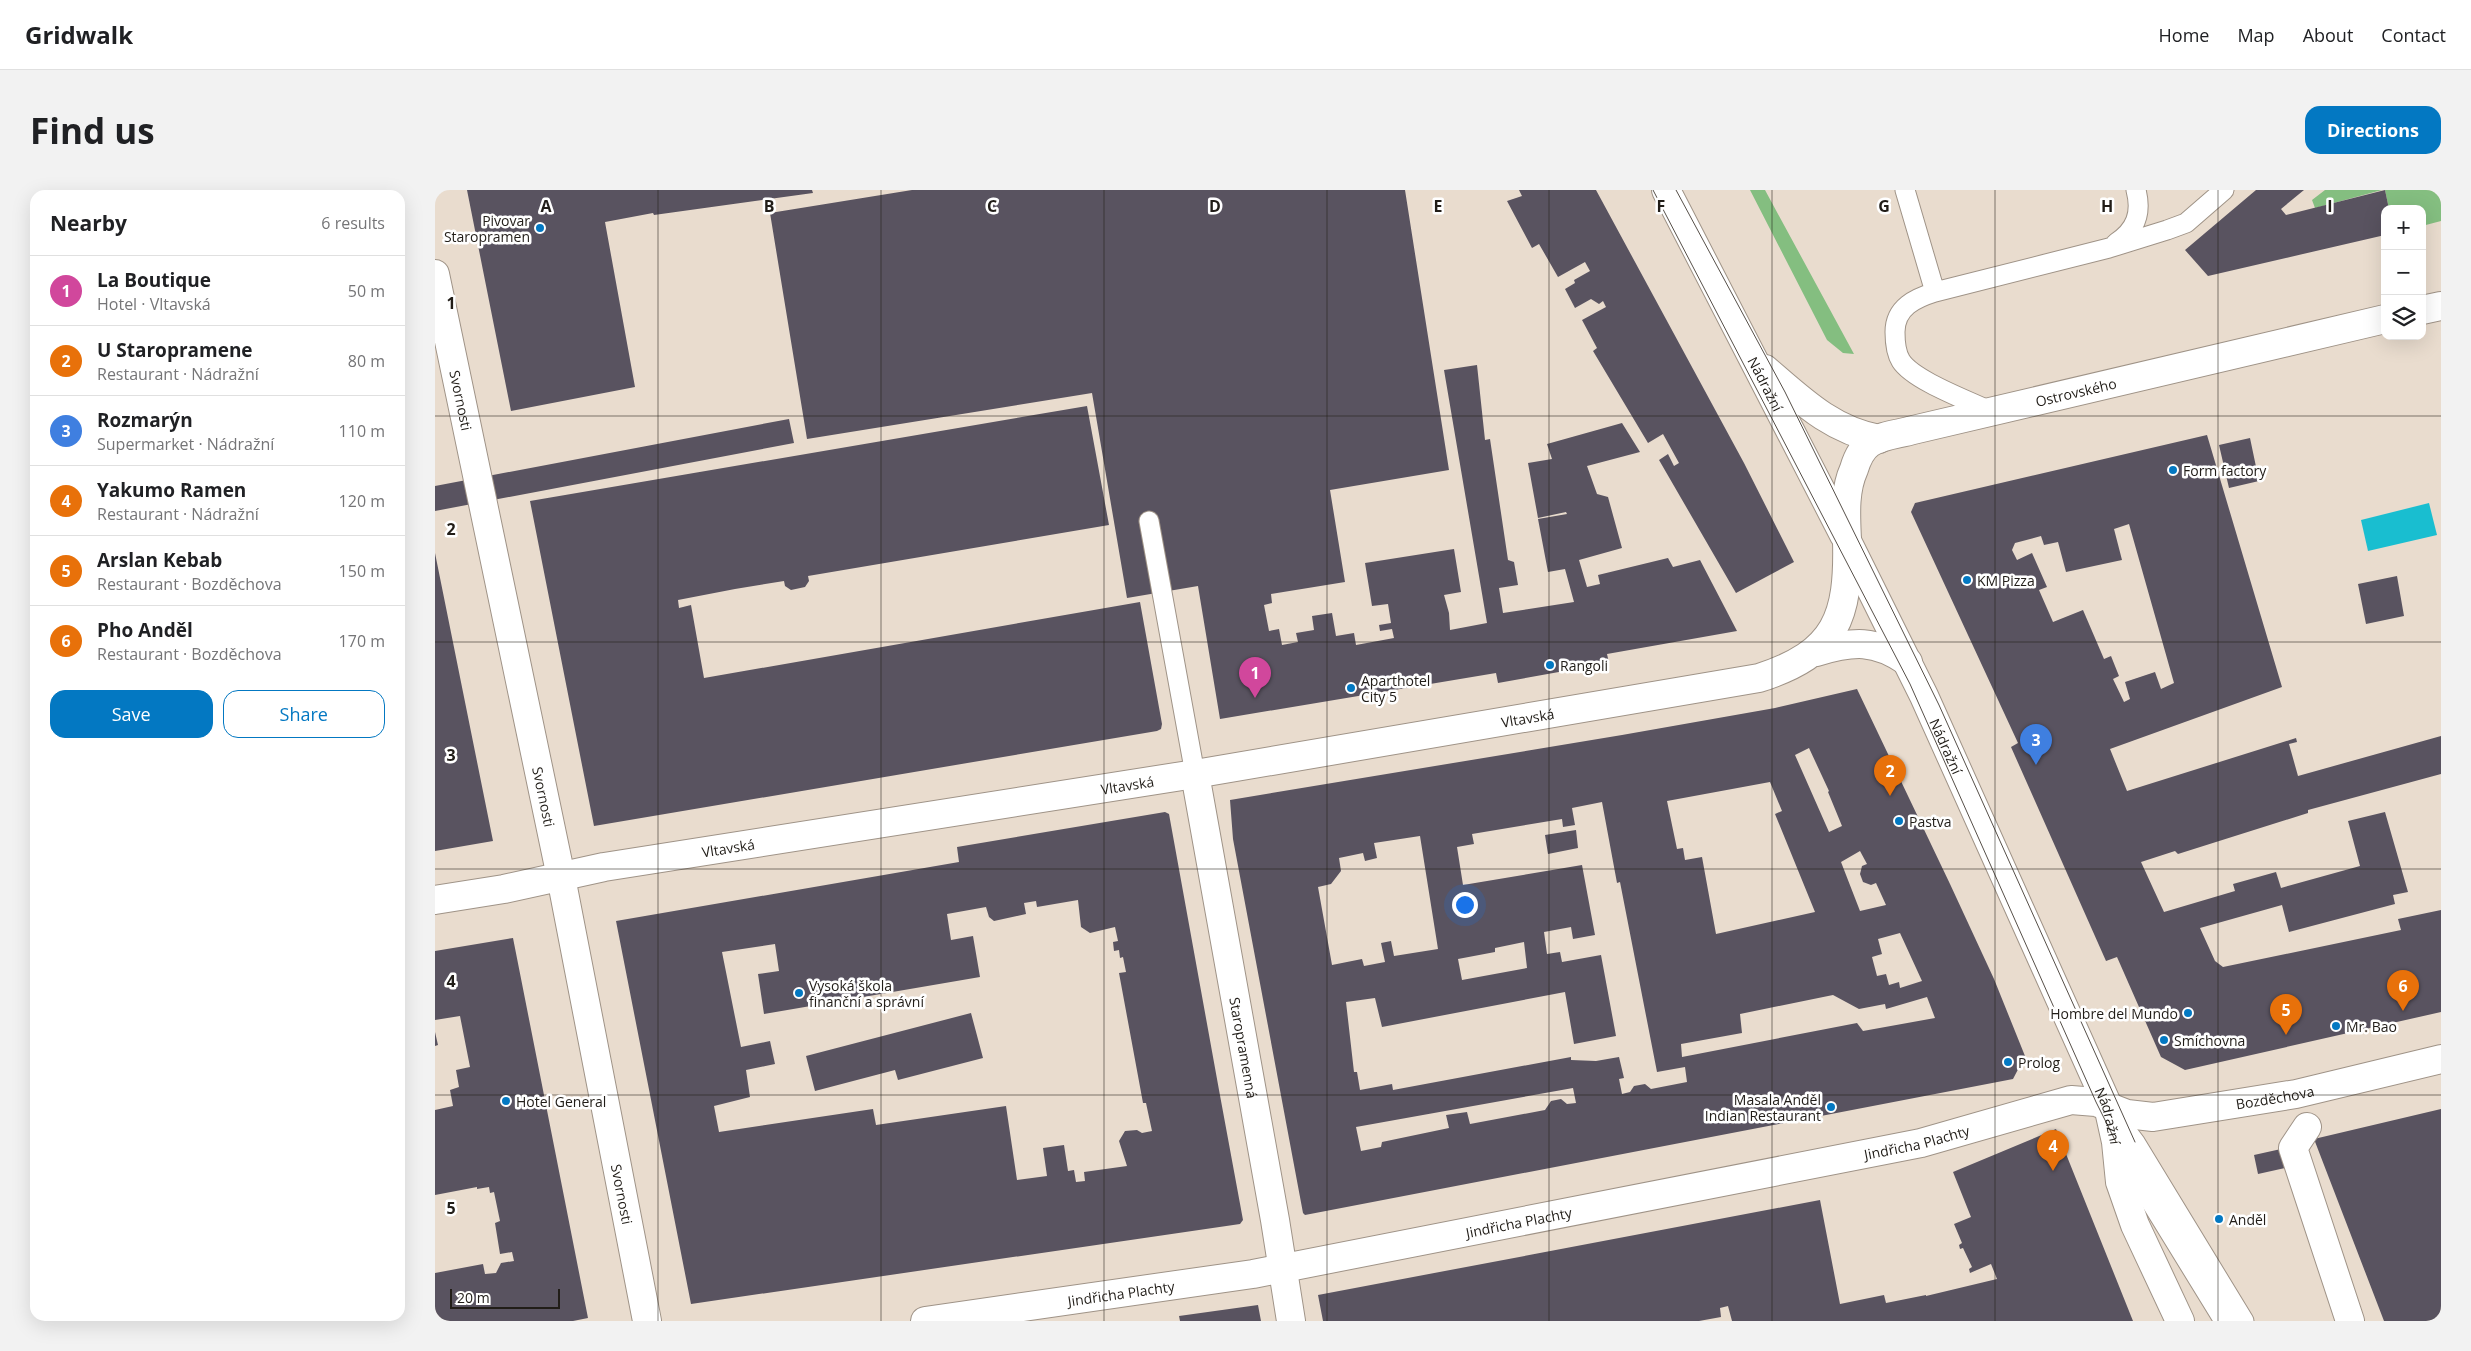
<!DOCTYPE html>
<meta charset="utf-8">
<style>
:root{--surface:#fff;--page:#f2f2f2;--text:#202124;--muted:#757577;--line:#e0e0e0;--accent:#0378c2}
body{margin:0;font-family:"Open Sans",sans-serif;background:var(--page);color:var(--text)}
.controls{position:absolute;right:15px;top:15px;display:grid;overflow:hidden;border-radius:10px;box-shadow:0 5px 20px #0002}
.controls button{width:45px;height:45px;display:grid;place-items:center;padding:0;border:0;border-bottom:1px solid var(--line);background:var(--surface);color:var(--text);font:25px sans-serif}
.scale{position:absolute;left:15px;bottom:12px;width:110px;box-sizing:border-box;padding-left:5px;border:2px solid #211d18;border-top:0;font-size:14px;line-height:18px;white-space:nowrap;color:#211d18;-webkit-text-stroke:4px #fff;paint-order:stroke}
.you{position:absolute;left:1029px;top:714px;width:18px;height:18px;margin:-12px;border:4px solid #fff;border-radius:50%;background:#1a73e8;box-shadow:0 0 0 8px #1a73e833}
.badge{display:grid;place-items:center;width:32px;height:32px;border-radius:50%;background:var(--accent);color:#fff;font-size:16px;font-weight:700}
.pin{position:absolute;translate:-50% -41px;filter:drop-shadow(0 1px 2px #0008)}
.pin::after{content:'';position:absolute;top:26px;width:18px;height:15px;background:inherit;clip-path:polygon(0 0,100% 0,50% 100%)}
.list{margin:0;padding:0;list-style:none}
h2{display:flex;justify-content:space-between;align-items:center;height:65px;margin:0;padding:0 20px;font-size:21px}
h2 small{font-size:16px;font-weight:400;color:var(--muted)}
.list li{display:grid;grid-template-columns:32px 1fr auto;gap:15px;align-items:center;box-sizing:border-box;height:70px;padding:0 20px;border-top:1px solid var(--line)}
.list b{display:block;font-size:19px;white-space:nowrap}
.list p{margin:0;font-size:16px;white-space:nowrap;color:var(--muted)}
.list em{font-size:16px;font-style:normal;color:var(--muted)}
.actions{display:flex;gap:10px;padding:15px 20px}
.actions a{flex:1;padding:11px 0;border:1px solid var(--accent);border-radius:15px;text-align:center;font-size:18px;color:var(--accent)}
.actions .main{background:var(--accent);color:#fff}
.icon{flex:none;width:28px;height:28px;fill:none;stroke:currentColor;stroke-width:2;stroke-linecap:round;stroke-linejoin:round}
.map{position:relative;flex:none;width:2006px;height:1131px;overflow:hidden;border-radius:15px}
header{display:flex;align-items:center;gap:30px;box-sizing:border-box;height:70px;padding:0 25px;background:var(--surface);border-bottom:1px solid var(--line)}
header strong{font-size:24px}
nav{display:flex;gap:28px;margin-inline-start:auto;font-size:18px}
.intro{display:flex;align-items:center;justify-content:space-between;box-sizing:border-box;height:120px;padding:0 30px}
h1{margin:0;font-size:35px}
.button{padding:12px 22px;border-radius:15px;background:var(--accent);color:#fff;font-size:18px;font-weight:700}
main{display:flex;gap:30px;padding:0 30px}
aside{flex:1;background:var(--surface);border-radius:15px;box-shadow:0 5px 20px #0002}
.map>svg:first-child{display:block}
.green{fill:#84be80}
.water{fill:#19bed0}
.building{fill:#595360;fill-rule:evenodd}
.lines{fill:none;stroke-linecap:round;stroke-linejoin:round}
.lane-casing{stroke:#9f9387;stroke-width:21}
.street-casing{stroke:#9f9387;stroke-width:30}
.secondary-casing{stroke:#9f9387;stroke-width:30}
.lane{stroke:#fff;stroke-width:19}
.street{stroke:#fff;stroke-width:28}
.secondary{stroke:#fff;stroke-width:28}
.tram{stroke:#564f48;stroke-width:1}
.grid{fill:none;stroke:#211d18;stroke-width:1;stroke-opacity:0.55}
.poi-dot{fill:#0378c2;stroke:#fff;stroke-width:2}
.labels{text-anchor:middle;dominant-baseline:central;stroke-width:5;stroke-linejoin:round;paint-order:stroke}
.poi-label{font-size:14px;fill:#211d18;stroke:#fff;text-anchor:start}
.street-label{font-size:14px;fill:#211d18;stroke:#fff}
.grid-label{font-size:16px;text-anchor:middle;font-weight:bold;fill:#211d18;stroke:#fff;stroke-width:5;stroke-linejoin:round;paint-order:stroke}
</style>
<header>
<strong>Gridwalk</strong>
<nav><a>Home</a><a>Map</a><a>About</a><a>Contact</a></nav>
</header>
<div class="intro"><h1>Find us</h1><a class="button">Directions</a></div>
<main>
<aside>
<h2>Nearby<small>6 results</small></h2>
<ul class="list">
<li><span class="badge" style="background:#d1479c">1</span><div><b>La Boutique</b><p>Hotel · Vltavská</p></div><em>50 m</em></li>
<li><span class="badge" style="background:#e8710a">2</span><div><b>U Staropramene</b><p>Restaurant · Nádražní</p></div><em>80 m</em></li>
<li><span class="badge" style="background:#3f7fe0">3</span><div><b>Rozmarýn</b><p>Supermarket · Nádražní</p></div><em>110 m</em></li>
<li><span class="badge" style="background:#e8710a">4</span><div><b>Yakumo Ramen</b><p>Restaurant · Nádražní</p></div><em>120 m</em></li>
<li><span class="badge" style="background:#e8710a">5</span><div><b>Arslan Kebab</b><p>Restaurant · Bozděchova</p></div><em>150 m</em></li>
<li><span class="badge" style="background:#e8710a">6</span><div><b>Pho Anděl</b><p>Restaurant · Bozděchova</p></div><em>170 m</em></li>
</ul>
<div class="actions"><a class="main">Save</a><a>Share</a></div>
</aside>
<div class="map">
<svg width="2006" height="1131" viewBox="0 0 2006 1131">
<rect width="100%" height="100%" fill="#e9dcce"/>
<path class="green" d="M 1315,0 L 1330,0 L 1419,164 L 1408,163 L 1392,150 Z
M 1890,0 L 1947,0 L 1880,18 L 1877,10 Z
M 1950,0 L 2006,0 L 2006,31 L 1987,36 L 1987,19 L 1954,19 Z"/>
<path class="water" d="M 1994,313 L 2002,345 L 1933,361 L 1926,330 Z"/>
<path class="building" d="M 32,0 L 377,0 L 378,3 L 219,25 L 218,23 L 170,32 L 200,197 L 76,221 Z
M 477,0 L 970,0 L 1014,280 L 895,300 L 910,392 L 836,404 L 837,413 L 829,415 L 834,441 L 844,439 L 847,455 L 863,452 L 861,443 L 879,440 L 877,426 L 897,423 L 901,446 L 919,443 L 921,455 L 959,448 L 957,439 L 945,441 L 944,435 L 956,433 L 953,414 L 937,416 L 930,373 L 1019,359 L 1026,402 L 1009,405 L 1014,423 L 1015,440 L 1052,433 L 1009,180 L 1042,175 L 1050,250 L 1055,249 L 1073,370 L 1079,372 L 1083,395 L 1064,398 L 1068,423 L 1139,412 L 1130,379 L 1113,382 L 1103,329 L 1132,324 L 1131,322 L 1103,328 L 1093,273 L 1117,269 L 1112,254 L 1187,233 L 1205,262 L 1152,276 L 1162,304 L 1173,307 L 1187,358 L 1144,370 L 1152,397 L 1165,394 L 1163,385 L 1233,368 L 1238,377 L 1265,370 L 1302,441 L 1172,464 L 1174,473 L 1063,493 L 1061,483 L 785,529 L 763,396 L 692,408 L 657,203 L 372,249 L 335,23 Z
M 1084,0 L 1161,0 L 1309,273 L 1359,372 L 1301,403 L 1224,270 L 1233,264 L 1239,276 L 1244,273 L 1228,244 L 1213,253 L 1158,161 L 1162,158 L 1147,130 L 1171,117 L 1168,111 L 1164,114 L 1156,109 L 1140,118 L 1130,99 L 1140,93 L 1139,90 L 1155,81 L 1150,72 L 1123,87 L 1104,54 L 1097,58 L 1072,11 L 1087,6 Z
M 1821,0 L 1869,0 L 1846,19 L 1851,25 L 1950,0 L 1954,19 L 1950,19 L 1950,45 L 1773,86 L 1750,60 Z
M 652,216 L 674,335 L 373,386 L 374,391 L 370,397 L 356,400 L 350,396 L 349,391 L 300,399 L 243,410 L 244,418 L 256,415 L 269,488 L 705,412 L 727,534 L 726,539 L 722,541 L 159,636 L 95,311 Z
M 354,229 L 359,253 L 0,321 L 0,296 Z
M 1772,245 L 1847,497 L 1675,559 L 1692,601 L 1861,548 L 1862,552 L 1854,554 L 1863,586 L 2006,546 L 2006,584 L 1873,620 L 1873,623 L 1743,664 L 1740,661 L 1706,672 L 1729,722 L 1800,701 L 1798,694 L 1841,682 L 1846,698 L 1925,676 L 1913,631 L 1950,622 L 1973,702 L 1958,705 L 1960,714 L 1854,742 L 1847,715 L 1765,738 L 1780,771 L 1788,777 L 1966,740 L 1963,729 L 2006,720 L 2006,822 L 1750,880 L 1726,867 L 1682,767 L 1671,771 L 1576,557 L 1583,553 L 1476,322 L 1480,313 ZM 1694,334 L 1739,493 L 1726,499 L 1720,482 L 1690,492 L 1695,509 L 1689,512 L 1678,489 L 1684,486 L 1676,466 L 1669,469 L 1648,420 L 1618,432 L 1604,400 L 1612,397 L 1597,363 L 1582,370 L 1577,360 L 1580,353 L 1606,346 L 1609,355 L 1623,352 L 1631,382 L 1687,370 L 1679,339 Z
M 1815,248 L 1824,291 L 1794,298 L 1784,255 Z
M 0,363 L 58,651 L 0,661 Z
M 1962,386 L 1969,426 L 1931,434 L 1923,394 Z
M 1422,499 L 1515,694 L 1559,789 L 1590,866 L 1578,889 L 870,1025 L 868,1023 L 798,649 L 795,610 L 1187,545 L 1340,518 ZM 1374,558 L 1394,601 L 1393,602 L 1407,636 L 1394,642 L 1360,565 ZM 1335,592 L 1347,621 L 1340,624 L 1380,722 L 1281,744 L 1267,667 L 1250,670 L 1248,658 L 1242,659 L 1232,611 ZM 1167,612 L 1182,693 L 1185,692 L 1222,882 L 1250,877 L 1252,892 L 1216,899 L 1210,894 L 1199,896 L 1195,902 L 1187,904 L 1184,889 L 1189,888 L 1184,867 L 1161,871 L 1136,870 L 1136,867 L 958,900 L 957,894 L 925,900 L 922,882 L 919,882 L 911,812 L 940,808 L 947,837 L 1130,802 L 1139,854 L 1181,846 L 1166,765 L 1127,772 L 1125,762 L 1112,764 L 1109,742 L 1136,737 L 1138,749 L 1160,745 L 1147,675 L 1028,695 L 1022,657 L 1039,654 L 1037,644 L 1127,629 L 1128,637 L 1140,635 L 1137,618 ZM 985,646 L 1003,759 L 959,766 L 956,751 L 946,753 L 950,772 L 929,776 L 927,769 L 897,775 L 883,697 L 896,694 L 906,681 L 904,668 L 928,663 L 930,671 L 942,668 L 939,653 ZM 1425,661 L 1432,674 L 1427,676 L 1425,684 L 1428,692 L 1436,695 L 1441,693 L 1451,715 L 1425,721 L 1406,672 ZM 1465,743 L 1487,791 L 1465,798 L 1464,792 L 1454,795 L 1451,784 L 1442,786 L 1437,767 L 1447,764 L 1443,749 ZM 1089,752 L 1092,778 L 1027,790 L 1023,769 L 1060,762 L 1060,758 ZM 1398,805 L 1424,819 L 1450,814 L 1451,819 L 1492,807 L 1500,828 L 1428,841 L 1422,833 L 1247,867 L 1246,854 L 1307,843 L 1305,824 ZM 1138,898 L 1141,913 L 1132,914 L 1126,909 L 1116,911 L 1110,920 L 1035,934 L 1032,922 L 1011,925 L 1014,938 L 947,952 L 946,957 L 926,961 L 921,937 Z
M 730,622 L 734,624 L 784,900 L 808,1030 L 805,1034 L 256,1114 L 181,731 L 524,672 L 522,657 ZM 643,710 L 646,737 L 655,743 L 680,737 L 683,751 L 678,752 L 679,761 L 684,760 L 685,768 L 688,767 L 691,782 L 684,783 L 708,913 L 711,913 L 717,941 L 707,943 L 702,940 L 690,941 L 684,951 L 692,976 L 649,982 L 650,991 L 641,992 L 639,980 L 633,981 L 629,955 L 608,958 L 612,986 L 582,990 L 571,916 L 441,935 L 438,919 L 284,942 L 279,916 L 315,907 L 311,880 L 340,874 L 335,851 L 306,857 L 287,762 L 340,754 L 344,781 L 323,784 L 329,824 L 545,787 L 538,746 L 516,750 L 512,724 L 551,717 L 554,727 L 559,731 L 591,724 L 589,713 L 601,711 L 602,717 Z
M 1141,640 L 1143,658 L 1113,664 L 1110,645 Z
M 78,748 L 153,1128 L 138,1131 L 0,1131 L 0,1083 L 48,1074 L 50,1084 L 61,1083 L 66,1073 L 79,1071 L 77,1062 L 65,1064 L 60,1033 L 65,1031 L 59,1002 L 55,1003 L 54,997 L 42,999 L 42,997 L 0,1005 L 0,920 L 18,916 L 15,900 L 24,897 L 21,880 L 35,877 L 25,826 L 0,830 L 0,761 Z
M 536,823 L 548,868 L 463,890 L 460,880 L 380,901 L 371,866 Z
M 0,842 L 3,855 L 0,856 Z
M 2006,919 L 2006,1131 L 1949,1131 L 1879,949 Z
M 1621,939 L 1698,1131 L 1297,1131 L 1293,1116 L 1285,1118 L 1286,1127 L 1264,1131 L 888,1131 L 883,1105 L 1385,1010 L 1405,1114 L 1449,1105 L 1451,1113 L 1491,1105 L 1491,1106 L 1562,1089 L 1556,1074 L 1535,1083 L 1534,1079 L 1537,1077 L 1528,1058 L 1525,1059 L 1524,1055 L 1527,1053 L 1519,1034 L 1536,1027 L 1518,982 Z
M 1846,959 L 1850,978 L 1823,984 L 1819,965 Z
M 823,1115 L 826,1131 L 745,1131 L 744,1126 Z"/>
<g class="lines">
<defs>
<path id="lane" d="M 1470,0 L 1500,102
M 1681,53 C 1701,40 1707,23 1701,0
M 1557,222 C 1535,211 1479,191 1466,171 C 1461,163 1460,152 1460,142 C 1460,117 1481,108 1500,102 L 1674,58 L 1732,40 L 1751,33 L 1789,0
M 714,331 L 760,584
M 1678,923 L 1700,952 L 1809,1131
M 1687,965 L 1789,1131"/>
<g id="street">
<path id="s1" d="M 1412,351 L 1489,506 L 1673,916 L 1681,952 L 1685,992 L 1700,1035 L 1745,1131"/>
<path d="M 1381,462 C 1418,451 1440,449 1473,472"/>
<path id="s2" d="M 760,584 L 840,1030 L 856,1131"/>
<path d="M 1872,937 L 1858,958 L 1915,1131"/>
<path id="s3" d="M 490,1131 L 818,1084 L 1486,953 L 1636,910 L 1661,912 L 1692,924 L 1718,927 L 1861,904 L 2006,869"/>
</g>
<g id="secondary">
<path id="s4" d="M 1231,0 L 1409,345"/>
<path id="s5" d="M 0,84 L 126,687 L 212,1131"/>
<path d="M 1987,120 L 2006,116"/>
<path d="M 1330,179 C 1366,210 1396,240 1444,249"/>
<path id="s6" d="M 0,710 L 69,699 L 169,677 L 760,584 L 1324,488 C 1402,463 1414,427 1412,350 C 1411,326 1409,301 1419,279 C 1422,269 1426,259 1435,253 C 1447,245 1465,244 1478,240 L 1950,129"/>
</g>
</defs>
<use href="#lane" class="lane-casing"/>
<use href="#street" class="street-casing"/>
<use href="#secondary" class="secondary-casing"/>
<use href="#lane" class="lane"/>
<use href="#street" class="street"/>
<use href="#secondary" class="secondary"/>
<path class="tram" d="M 1218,0 L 1475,494 L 1661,912 L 1681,952
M 1241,0 L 1350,202 L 1504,515 L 1700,952"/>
</g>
<path class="grid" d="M 223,0 L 223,1131M 446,0 L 446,1131M 669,0 L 669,1131M 892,0 L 892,1131M 1114,0 L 1114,1131M 1337,0 L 1337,1131M 1560,0 L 1560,1131M 1783,0 L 1783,1131M 0,226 L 2006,226M 0,452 L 2006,452M 0,679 L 2006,679M 0,905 L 2006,905"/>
<g class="poi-dot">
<circle cx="105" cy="38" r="5"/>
<circle cx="1738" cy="280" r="5"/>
<circle cx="1532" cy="390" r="5"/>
<circle cx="1115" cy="475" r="5"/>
<circle cx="916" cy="498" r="5"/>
<circle cx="1464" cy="631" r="5"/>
<circle cx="364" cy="803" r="5"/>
<circle cx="1753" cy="823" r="5"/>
<circle cx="1901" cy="836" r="5"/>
<circle cx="1729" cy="850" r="5"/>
<circle cx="1573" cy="872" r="5"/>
<circle cx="71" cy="911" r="5"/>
<circle cx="1396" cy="917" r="5"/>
<circle cx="1784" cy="1029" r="5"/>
</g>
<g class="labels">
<g class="poi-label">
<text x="95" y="30" text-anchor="end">Pivovar<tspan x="95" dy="16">Staropramen</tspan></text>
<text x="1748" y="280">Form factory</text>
<text x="1542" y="390">KM Pizza</text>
<text x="1125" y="475">Rangoli</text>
<text x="926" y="490">Aparthotel<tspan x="926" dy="16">City 5</tspan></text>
<text x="1474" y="631">Pastva</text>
<text x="374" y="795">Vysoká škola<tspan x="374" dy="16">finanční a správní</tspan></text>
<text x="1743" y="823" text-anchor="end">Hombre del Mundo</text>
<text x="1911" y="836">Mr. Bao</text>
<text x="1739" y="850">Smíchovna</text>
<text x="1583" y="872">Prolog</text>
<text x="1386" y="909" text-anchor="end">Masala Anděl<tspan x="1386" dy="16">Indian Restaurant</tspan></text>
<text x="81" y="911">Hotel General</text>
<text x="1794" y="1029">Anděl</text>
</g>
<g class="street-label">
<text stroke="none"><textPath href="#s4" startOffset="218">Nádražní</textPath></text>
<text stroke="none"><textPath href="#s6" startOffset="1840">Ostrovského</textPath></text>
<text stroke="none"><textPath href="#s5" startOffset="129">Svornosti</textPath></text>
<text stroke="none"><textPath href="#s6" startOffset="1108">Vltavská</textPath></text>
<text stroke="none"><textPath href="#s1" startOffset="228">Nádražní</textPath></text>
<text stroke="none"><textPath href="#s6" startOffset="702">Vltavská</textPath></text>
<text stroke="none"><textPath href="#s5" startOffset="534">Svornosti</textPath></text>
<text stroke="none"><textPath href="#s6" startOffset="298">Vltavská</textPath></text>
<text stroke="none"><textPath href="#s2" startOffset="278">Staropramenná</textPath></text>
<text stroke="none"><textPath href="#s3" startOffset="1376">Bozděchova</textPath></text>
<text stroke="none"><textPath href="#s1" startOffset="632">Nádražní</textPath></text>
<text stroke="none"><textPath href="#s3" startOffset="1008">Jindřicha Plachty</textPath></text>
<text stroke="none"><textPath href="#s5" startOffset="939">Svornosti</textPath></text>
<text stroke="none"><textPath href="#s3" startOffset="602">Jindřicha Plachty</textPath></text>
<text stroke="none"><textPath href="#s3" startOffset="198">Jindřicha Plachty</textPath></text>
</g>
</g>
<g class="grid-label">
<text x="111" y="22">A</text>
<text x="334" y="22">B</text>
<text x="557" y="22">C</text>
<text x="780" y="22">D</text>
<text x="1003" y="22">E</text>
<text x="1226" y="22">F</text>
<text x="1449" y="22">G</text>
<text x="1672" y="22">H</text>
<text x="1895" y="22">I</text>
<text x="16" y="119">1</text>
<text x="16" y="345">2</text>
<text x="16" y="571">3</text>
<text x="16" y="797">4</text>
<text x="16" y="1024">5</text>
</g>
</svg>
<div class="controls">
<button>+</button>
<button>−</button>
<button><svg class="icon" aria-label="layers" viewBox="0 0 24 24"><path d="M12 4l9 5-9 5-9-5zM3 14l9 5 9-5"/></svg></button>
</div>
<div class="scale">20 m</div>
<div class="you"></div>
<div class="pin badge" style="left:820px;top:508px;background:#d1479c">1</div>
<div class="pin badge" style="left:1455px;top:606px;background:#e8710a">2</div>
<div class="pin badge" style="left:1601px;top:575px;background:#3f7fe0">3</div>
<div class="pin badge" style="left:1618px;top:981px;background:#e8710a">4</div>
<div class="pin badge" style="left:1851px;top:845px;background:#e8710a">5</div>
<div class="pin badge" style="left:1968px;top:821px;background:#e8710a">6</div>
</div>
</main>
